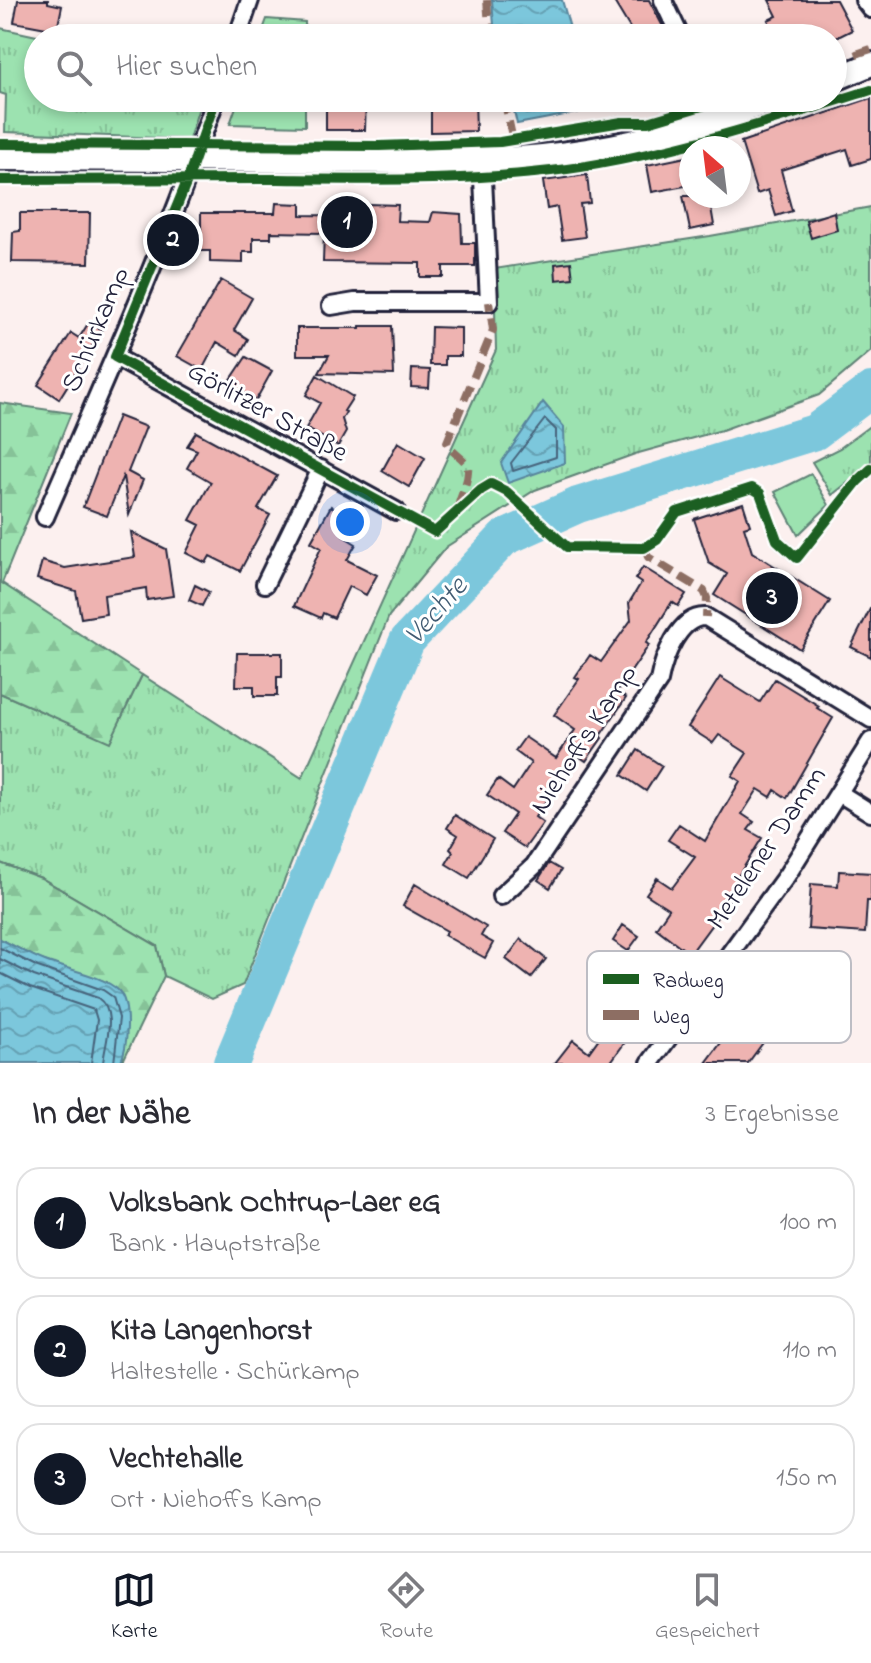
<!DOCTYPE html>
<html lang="de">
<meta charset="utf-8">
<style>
:root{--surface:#fff;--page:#f7f7f7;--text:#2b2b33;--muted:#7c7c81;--line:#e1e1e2;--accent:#111827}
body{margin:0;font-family:"Indie Flower",sans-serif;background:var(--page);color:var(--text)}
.compass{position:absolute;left:679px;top:136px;width:72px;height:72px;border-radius:50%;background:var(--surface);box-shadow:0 4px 12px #0003;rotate:332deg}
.you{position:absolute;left:350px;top:522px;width:28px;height:28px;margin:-20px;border:6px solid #fff;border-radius:50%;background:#1a73e8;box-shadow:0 0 0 12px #1a73e833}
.badge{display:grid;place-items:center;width:52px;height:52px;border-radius:50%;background:var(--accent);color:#fff;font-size:26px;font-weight:700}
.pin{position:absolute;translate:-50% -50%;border:4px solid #fff;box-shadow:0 2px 8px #0006}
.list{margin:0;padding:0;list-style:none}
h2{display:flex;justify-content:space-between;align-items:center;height:104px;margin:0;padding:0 32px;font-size:34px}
h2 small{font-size:26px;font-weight:400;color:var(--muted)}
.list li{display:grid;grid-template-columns:52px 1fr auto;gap:24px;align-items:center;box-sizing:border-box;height:112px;margin:0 16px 16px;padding:0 16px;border:2px solid var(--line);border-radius:24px}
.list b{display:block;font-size:30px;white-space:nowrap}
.list p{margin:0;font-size:26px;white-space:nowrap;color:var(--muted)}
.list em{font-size:26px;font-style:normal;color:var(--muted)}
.icon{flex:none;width:44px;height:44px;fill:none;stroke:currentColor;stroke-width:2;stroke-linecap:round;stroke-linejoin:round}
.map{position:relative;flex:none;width:871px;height:1063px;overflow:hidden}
.search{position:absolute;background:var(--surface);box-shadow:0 4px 12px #0003;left:24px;right:24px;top:24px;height:88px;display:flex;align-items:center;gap:20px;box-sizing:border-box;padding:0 28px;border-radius:44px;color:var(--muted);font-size:30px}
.sheet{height:488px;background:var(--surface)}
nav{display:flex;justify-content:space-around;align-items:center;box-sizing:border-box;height:112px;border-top:2px solid var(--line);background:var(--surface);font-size:22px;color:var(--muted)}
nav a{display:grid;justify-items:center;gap:4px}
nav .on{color:var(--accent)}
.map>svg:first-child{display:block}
.grass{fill:url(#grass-tufts);stroke:#5f8276;stroke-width:2}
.forest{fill:url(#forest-firs);stroke:#5f8276;stroke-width:2}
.green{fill:#9ce2b0;stroke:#5f8276;stroke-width:2}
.water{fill:url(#water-waves);stroke:#58859c;stroke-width:2}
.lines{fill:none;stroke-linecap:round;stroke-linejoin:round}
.shore{stroke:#46647b;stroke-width:2}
.river{stroke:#7cc7dc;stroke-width:36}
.building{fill:#eeb3b1;stroke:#22223b;stroke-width:2}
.lane-casing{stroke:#22223b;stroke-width:14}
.street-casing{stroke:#22223b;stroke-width:22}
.secondary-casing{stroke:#22223b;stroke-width:28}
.lane{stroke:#fff;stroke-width:8}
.street{stroke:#fff;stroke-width:16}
.secondary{stroke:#fff;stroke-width:22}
.quiet{stroke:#8d6e63;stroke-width:8;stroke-dasharray:16 8;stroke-linecap:butt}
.cycleway-casing{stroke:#fff;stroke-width:15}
.cycleway{stroke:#1b5e20;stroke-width:10}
.labels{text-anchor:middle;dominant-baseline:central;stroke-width:6;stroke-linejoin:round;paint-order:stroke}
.street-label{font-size:28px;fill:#22223b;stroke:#fff}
.water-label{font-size:30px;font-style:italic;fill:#425c73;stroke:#fff}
.key{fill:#fff;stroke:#bdbdc4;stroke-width:2}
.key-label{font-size:22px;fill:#22223b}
</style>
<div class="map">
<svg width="871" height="1063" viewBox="0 0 871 1063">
<defs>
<pattern id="grass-tufts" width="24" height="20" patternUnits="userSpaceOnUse" patternTransform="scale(2)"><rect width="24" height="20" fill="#9ce2b0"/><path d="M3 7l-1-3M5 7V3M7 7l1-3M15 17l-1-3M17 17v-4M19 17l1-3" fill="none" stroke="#86c298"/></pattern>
<pattern id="forest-firs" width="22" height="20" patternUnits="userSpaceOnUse" patternTransform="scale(2)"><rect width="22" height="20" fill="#9ce2b0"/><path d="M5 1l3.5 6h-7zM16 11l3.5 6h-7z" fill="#86c298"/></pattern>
<pattern id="water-waves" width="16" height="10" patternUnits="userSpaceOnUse" patternTransform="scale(2)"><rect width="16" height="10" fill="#7cc7dc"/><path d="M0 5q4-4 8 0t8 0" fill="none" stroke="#65a1b4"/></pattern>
</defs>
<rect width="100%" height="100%" fill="#fcf0ef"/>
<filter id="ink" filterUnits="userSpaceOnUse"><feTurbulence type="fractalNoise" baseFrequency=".0125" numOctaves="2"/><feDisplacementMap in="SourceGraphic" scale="16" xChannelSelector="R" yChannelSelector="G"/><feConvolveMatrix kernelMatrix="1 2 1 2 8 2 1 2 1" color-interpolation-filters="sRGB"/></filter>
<g filter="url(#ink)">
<path class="grass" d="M 0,28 L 46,38 L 38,38 L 38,98 L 202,98 L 189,139 L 5,132 L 6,95 L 0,93 Z
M 871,207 L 871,351 L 819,395 L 722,430 L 635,454 L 535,490 L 446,547 L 389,616 L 243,985 L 212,999 L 164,976 L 157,946 L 41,878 L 0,863 L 0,693 L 110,741 L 142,675 L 302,778 L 496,350 L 494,269 L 710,236 Z
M 871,425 L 871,464 L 832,495 L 812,462 L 840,448 Z"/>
<path class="forest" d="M 0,403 L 71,413 L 2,583 L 142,675 L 110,742 L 0,693 Z
M 0,863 L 41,878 L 157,946 L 164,976 L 122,1063 L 123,1057 L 107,982 L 41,960 L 0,939 Z"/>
<path class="green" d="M 267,19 L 305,22 L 305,38 L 260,38 Z
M 239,98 L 305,98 L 305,126 L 230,124 Z
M 811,474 L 829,505 L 798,535 L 775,492 Z"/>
<path class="water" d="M 492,0 L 562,0 L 570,28 L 582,38 L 495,38 Z
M 511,98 L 630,98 L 629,103 L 517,124 Z
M 543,402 L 564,427 L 565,463 L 508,483 L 501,463 Z
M 0,939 C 15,946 29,955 45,961 C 65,969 105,976 119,991 C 131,1004 128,1048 120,1063 L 0,1063 Z"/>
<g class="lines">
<path class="shore" d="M 519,98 L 523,112 L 526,114 L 614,98
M 545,419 L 556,430 L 556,457 L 513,471 L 511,463 Z
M 0,948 L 38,967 L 103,990 L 113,997 L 119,1018 L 114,1063
M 0,959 L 34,976 L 98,998 C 118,1012 105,1043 103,1063
M 0,973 L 30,988 L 94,1010 L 97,1020 L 91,1063"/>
<path class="river" d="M 231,1063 L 407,641 L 504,538 L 578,505 L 815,432 L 871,390"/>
</g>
<path class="building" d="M 18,0 L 48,0 L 48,3 L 62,6 L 57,30 L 14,22 Z
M 613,0 L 649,0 L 669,38 L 636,38 Z
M 769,0 L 836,0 L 852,30 L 836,38 L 806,38 L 801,29 L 787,36 L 785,32 L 776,36 L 768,20 L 777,16 Z
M 326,98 L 366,98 L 365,130 L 326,130 Z
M 431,98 L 475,98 L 476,131 L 431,132 Z
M 871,98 L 871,159 L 852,165 L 847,149 L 781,170 L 792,211 L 776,216 L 768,190 L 757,194 L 741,142 Z
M 691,156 L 691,185 L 652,192 L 647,165 Z
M 587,175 L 590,203 L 580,204 L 585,237 L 562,240 L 557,207 L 547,209 L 543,181 Z
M 683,196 L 709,196 L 714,225 L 690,230 Z
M 276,203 L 301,204 L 301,215 L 368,216 L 368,204 L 398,205 L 397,221 L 430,222 L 433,212 L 461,214 L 462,243 L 475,243 L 475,266 L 443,266 L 443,277 L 420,277 L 420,263 L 323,262 L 324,233 L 271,232 L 271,238 L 253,238 L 253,252 L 243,252 L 243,263 L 210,262 L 210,251 L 201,251 L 201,213 L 275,213 Z
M 834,212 L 837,230 L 811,238 L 806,221 Z
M 20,213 L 90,213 L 89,263 L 12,262 L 13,232 L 20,231 Z
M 571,262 L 573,278 L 556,280 L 555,264 Z
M 221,280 L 252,298 L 234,330 L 248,339 L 239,355 L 217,342 L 202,370 L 177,356 Z
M 89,322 L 102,330 L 59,399 L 38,385 L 71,333 L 79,338 Z
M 360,326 L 392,326 L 394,375 L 319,373 L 329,355 L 297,355 L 297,328 L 360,328 Z
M 431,327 L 461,328 L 461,356 L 445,356 L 445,365 L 430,365 Z
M 246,357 L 272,371 L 256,400 L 228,384 Z
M 412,369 L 430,370 L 429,388 L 411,387 Z
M 317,375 L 353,397 L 344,411 L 346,412 L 342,419 L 346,432 L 338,446 L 306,428 L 320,403 L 306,395 Z
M 118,416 L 146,427 L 128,472 L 143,480 L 129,515 L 123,476 L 107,516 L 83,507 Z
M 196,432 L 277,476 L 258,509 L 270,515 L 240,571 L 210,556 L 206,563 L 186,553 L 200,525 L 190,520 L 211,482 L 187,468 L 197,450 L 187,446 Z
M 398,442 L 425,458 L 409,487 L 382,471 Z
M 743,503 L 750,525 L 744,527 L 752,552 L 830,601 L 800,649 L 714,595 L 727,574 L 709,563 L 694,519 Z
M 331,506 L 353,519 L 343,536 L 356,544 L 347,560 L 377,575 L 366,595 L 349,586 L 334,618 L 323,613 L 321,618 L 294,606 L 321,548 L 311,542 Z
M 131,532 L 166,549 L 173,596 L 147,600 L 146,588 L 104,595 L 106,614 L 81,618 L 76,591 L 37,579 L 42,561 L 65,568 L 135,557 Z
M 643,567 L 686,594 L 678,606 L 672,602 L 646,643 L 649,645 L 617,692 L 626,698 L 600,736 L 602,738 L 586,761 L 577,755 L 535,817 L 543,823 L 525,848 L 502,833 L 515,814 L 487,795 L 498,779 L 513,790 L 531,763 L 515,751 L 525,737 L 556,758 L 575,730 L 554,715 L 579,679 L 575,677 L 590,655 L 601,662 L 631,620 L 629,603 L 641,583 L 635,579 Z
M 195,585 L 209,592 L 202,606 L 189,600 Z
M 871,607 L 871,657 L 851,647 Z
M 237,653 L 282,653 L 282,677 L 277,677 L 277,696 L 254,696 L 254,686 L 236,686 Z
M 720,677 L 760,702 L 775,679 L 819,706 L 817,708 L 833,718 L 787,798 L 775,790 L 771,797 L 758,789 L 742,814 L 754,822 L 748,830 L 762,838 L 737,878 L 743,882 L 690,954 L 656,928 L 669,909 L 646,894 L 657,878 L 672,888 L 695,857 L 668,840 L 679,824 L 705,841 L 740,781 L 732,776 L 747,753 L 719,735 L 713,743 L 688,727 Z
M 638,750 L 662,766 L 646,791 L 622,775 Z
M 455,815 L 493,839 L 469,878 L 446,864 L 453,852 L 450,849 L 458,835 L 447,828 Z
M 549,863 L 561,870 L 550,888 L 538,880 Z
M 839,871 L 871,873 L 871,901 L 867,901 L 865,933 L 808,929 L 811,884 L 838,886 Z
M 415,884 L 486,927 L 481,936 L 493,943 L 485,958 L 444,935 L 447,931 L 403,906 Z
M 623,925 L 639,936 L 628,951 L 613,941 Z
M 521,939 L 546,959 L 531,978 L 506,959 Z
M 617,1013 L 636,1027 L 610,1063 L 555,1063 L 573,1040 L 589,1052 Z
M 738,1020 L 765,1040 L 748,1063 L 706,1063 Z"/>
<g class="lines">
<defs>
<path id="lane" d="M 777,540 L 797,558 L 858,481 L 871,469"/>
<path id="street" d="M 663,0 L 681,38
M 864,0 L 871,9
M 237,38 L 250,0
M 711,98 L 721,118
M 331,306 L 355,302 L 489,302 L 482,158
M 115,357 L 396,511
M 45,517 C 105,379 167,241 216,98
M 265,584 L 321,469
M 839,793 L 871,813
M 501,896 L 534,866 L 659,681 C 663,659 679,615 706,617 L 871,719
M 650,1063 L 787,875 L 871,741"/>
<path id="secondary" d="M 833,80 L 871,64
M 0,159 C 109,160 218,161 327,161 C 413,161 502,164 587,150 C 653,140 717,120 780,98"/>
</defs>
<use href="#lane" class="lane-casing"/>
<use href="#street" class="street-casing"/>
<use href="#secondary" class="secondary-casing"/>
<use href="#lane" class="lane"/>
<use href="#street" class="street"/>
<use href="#secondary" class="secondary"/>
<path class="quiet" d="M 487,0 L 490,38
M 833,62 L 871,49
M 504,98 L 513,141
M 458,507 C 460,495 474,473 465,462 C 458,454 451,452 447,442 L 493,330 L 489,302
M 644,548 L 648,557 L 704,591 L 707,598 L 706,617"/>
<defs>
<path id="cycleway" d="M 216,98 L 188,179 L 115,357 L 435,532 L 481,490 L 491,484 L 507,492 L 567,547 L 644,548 L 657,540 L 677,512 L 752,488 L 760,493 L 777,540 L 797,558 L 858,481 L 871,469
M 0,144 L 379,146 L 500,142 L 622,122 L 648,122 L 729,98
M 0,180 C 93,180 185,179 278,179 C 375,180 471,182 567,169 C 671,154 772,121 871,90"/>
</defs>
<use href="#cycleway" class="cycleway-casing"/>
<use href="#cycleway" class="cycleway"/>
</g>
</g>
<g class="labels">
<g class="street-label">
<text transform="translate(97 330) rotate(-67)">Schürkamp</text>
<text transform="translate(267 413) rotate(29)">Görlitzer Straße</text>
<text transform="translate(585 740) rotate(-57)">Niehoffs Kamp</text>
<text transform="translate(768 849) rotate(-56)">Metelener Damm</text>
</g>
<g class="water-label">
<text transform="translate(437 612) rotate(-49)">Vechte</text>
</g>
</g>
<rect x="587" y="951" width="264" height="92" rx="12" class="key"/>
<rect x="603" y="974" width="36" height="10" fill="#1b5e20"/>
<rect x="603" y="1010" width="36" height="10" fill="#8d6e63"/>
<g class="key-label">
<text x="653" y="987">Radweg</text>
<text x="653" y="1023">Weg</text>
</g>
</svg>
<svg class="compass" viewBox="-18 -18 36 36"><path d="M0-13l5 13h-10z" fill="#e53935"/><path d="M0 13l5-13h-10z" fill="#7c7c81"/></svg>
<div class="you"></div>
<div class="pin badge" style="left:347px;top:222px">1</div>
<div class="pin badge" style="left:173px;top:240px">2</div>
<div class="pin badge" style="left:772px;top:598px">3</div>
<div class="search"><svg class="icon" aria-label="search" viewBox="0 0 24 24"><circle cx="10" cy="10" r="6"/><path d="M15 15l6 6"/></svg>Hier suchen</div>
</div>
<section class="sheet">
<h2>In der Nähe<small>3 Ergebnisse</small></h2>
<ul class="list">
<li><span class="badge">1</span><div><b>Volksbank Ochtrup-Laer eG</b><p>Bank · Hauptstraße</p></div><em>100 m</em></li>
<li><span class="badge">2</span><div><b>Kita Langenhorst</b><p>Haltestelle · Schürkamp</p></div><em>110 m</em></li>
<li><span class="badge">3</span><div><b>Vechtehalle</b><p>Ort · Niehoffs Kamp</p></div><em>150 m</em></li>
</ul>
</section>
<nav>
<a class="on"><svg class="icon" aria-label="map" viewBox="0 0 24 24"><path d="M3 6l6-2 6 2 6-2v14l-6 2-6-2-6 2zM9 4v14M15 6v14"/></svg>Karte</a>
<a><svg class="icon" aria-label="directions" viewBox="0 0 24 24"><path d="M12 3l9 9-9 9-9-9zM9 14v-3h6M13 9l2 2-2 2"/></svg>Route</a>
<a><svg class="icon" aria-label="saved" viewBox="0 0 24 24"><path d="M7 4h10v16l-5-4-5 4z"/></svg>Gespeichert</a>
</nav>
